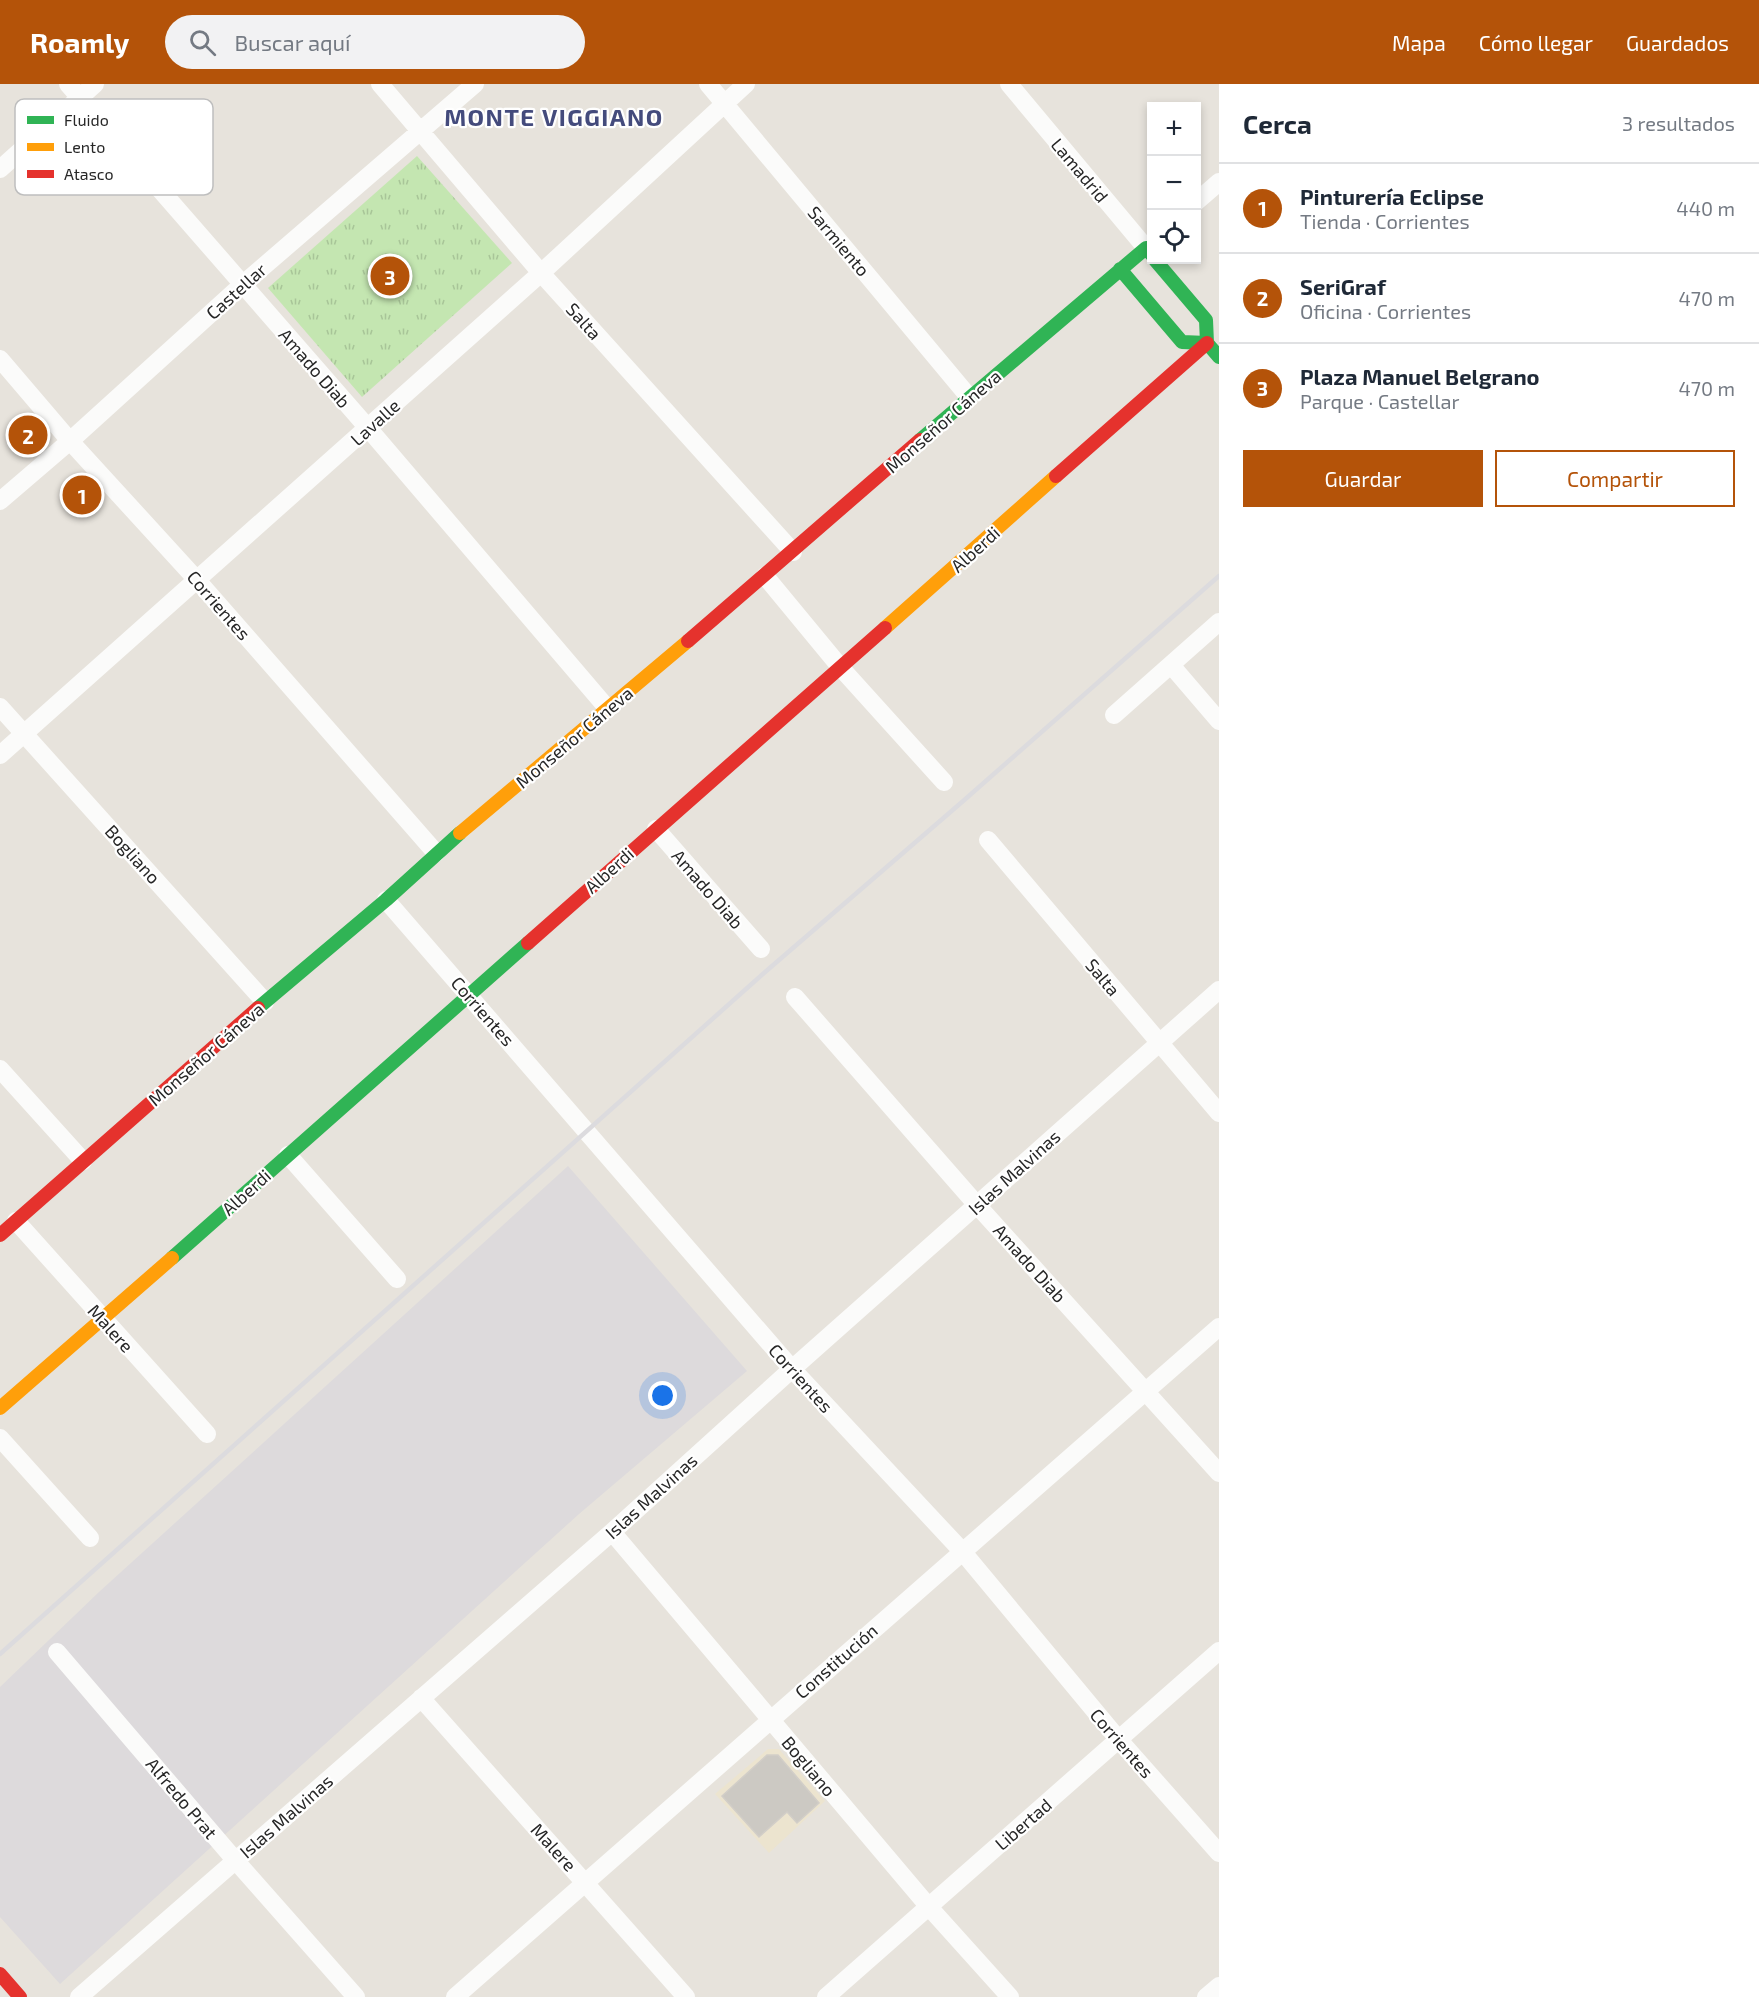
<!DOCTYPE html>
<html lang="es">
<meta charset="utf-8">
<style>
:root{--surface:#fff;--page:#f2f2f3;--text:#1f2937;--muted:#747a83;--line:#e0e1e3;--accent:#b45309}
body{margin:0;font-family:"Exo 2",sans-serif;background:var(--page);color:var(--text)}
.controls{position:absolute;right:18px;top:18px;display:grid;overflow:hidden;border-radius:0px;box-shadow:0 3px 9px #0003}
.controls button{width:54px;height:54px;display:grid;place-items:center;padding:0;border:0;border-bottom:2px solid var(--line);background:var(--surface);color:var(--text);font:30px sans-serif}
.you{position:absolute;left:663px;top:1312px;width:21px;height:21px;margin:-15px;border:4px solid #fff;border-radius:50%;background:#1a73e8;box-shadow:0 0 0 9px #1a73e833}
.badge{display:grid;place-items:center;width:39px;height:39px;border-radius:50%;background:var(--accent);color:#fff;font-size:20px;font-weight:700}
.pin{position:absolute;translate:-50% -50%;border:3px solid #fff;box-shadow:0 2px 6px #0006}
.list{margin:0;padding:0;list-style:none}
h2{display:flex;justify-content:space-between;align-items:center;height:78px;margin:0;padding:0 24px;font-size:26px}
h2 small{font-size:20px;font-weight:400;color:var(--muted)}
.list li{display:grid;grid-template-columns:39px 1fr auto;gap:18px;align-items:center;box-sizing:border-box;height:90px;padding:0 24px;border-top:2px solid var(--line)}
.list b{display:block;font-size:22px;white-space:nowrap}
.list p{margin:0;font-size:20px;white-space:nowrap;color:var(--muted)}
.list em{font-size:20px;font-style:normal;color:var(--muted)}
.actions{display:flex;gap:12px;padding:18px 24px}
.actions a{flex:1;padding:14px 0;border:2px solid var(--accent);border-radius:0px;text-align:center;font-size:21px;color:var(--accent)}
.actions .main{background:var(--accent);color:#fff}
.icon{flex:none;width:33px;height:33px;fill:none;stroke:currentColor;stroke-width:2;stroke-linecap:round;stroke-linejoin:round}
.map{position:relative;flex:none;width:1219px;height:1913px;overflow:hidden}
header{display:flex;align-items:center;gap:36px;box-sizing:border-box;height:84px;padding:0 30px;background:var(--accent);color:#fff}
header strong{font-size:28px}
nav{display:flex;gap:33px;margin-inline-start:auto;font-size:21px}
.search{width:420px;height:54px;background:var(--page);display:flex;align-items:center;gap:15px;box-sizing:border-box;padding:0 21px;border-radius:33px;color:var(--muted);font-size:22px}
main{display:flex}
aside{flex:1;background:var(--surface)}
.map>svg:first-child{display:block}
.industrial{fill:#dddadc}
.education{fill:#ece4cf}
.park{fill:url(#park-tufts)}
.building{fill:#ccc9c3;stroke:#d2cec8;stroke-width:1.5}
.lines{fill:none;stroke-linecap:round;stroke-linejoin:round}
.street{stroke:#fbfbfa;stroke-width:18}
.fast{stroke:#30b455;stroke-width:14}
.slow{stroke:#ff9f0a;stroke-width:14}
.jam{stroke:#e5322d;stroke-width:14}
.rail{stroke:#dcdbde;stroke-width:4.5}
.labels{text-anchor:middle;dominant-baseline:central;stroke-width:4.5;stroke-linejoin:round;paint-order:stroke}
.street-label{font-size:18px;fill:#272727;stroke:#fff}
.district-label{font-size:24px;font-weight:bold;letter-spacing:1.5px;fill:#444b7c;stroke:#fff}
.key{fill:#fff;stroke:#bebebe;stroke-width:1.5}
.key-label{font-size:16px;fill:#272727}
</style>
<header>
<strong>Roamly</strong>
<div class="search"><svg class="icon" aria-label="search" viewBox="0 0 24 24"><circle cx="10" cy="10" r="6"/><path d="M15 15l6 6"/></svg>Buscar aquí</div>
<nav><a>Mapa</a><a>Cómo llegar</a><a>Guardados</a></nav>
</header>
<main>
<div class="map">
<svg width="1219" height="1913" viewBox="0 0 1219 1913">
<defs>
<pattern id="park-tufts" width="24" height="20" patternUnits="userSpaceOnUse" patternTransform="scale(1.5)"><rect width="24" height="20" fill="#c4e6b1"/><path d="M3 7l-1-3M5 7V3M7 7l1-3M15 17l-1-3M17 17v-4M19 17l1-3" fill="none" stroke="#a8c598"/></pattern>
</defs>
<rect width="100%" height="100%" fill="#e7e3dc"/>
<path class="industrial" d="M 568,1082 L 747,1287 L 579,1430 L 60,1900 L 0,1833 L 0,1603 L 99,1508 Z"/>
<path class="education" d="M 768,1665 L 779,1665 L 825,1717 L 769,1769 L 715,1710 Z"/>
<path class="park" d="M 417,72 L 512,179 L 362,313 L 268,204 Z"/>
<path class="building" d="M 767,1671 L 778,1671 L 819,1719 L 797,1739 L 787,1728 L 759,1753 L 722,1712 Z"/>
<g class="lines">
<path class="street" d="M 68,0 L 368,344 L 608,625
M 380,0 L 541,189 L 793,468
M 708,0 L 969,313
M 1009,0 L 1146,164 L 1152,159
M 0,85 L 95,0
M 1196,118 L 1219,98
M 0,275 L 70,357 L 197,496 L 436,769
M 0,417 L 70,357 L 242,201 L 475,0
M 765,492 L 841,584 L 944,698
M 1171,581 L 1219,637
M 0,623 L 265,918
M 1114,631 L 1219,538
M 0,671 L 541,189 L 746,0
M 656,745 L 761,865
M 988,756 L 1219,1029
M 386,816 L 792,1285 L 962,1467 L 1119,1656 L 1219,1769
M 795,913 L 977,1121 L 1219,1389
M 0,985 L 83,1077
M 288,1071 L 397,1195
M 16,1137 L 207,1350
M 0,1354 L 90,1454
M 612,1448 L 929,1823 L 1010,1913
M 57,1568 L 235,1776 L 356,1913
M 421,1614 L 686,1913
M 79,1913 L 612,1448 L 792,1285 L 1219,906
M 455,1913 L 1219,1243
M 826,1913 L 1219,1567
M 1206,1913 L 1219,1902"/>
<path class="fast" d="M 1155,176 L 1206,236 L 1207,259 L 1219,273
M 1120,185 L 1182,258 L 1207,259
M 920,356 L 1146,164 L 1152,171
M 258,924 L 386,816 L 460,749
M 172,1174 L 528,859"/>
<path class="slow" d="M 885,544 L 1056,392
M 460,749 L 688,557
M 0,1324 L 172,1174"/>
<path class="jam" d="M 1056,392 L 1207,259
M 688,557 L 920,356
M 528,859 L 885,544
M 0,1151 L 258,924
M 0,1890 L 20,1913"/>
<path class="rail" d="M 0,1570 L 764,889 L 962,718 L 1219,492"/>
</g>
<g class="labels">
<g class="street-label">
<text transform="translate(1080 86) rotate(50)">Lamadrid</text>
<text transform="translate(839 157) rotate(50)">Sarmiento</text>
<text transform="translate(236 207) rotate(-42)">Castellar</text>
<text transform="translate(584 237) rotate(48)">Salta</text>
<text transform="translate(315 284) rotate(49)">Amado Diab</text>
<text transform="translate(943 337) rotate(-41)">Monseñor Cáneva</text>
<text transform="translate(375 338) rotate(-42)">Lavalle</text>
<text transform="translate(975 465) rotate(-42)">Alberdi</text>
<text transform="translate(219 521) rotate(49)">Corrientes</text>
<text transform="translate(574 653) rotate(-40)">Monseñor Cáneva</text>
<text transform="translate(133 770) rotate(48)">Bogliano</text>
<text transform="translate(609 786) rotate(-42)">Alberdi</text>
<text transform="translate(708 805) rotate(49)">Amado Diab</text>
<text transform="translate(1103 893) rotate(50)">Salta</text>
<text transform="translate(483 927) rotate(49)">Corrientes</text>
<text transform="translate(206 970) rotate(-41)">Monseñor Cáneva</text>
<text transform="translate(1014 1088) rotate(-42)">Islas Malvinas</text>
<text transform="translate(246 1108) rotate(-42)">Alberdi</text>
<text transform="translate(1030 1179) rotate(48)">Amado Diab</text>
<text transform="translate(111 1244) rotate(48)">Malere</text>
<text transform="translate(801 1294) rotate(48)">Corrientes</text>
<text transform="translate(651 1412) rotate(-42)">Islas Malvinas</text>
<text transform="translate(836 1577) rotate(-41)">Constitución</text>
<text transform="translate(1122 1659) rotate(49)">Corrientes</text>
<text transform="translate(809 1682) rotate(50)">Bogliano</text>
<text transform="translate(182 1714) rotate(50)">Alfredo Prat</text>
<text transform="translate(286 1732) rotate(-41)">Islas Malvinas</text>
<text transform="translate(1023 1740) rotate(-41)">Libertad</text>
<text transform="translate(554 1763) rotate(48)">Malere</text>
</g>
<g class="district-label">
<text x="554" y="32">MONTE VIGGIANO</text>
</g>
</g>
<rect x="15" y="15" width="198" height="96" rx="9" class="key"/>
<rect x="27" y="32" width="27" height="8" fill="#30b455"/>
<rect x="27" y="59" width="27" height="8" fill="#ff9f0a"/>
<rect x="27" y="86" width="27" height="8" fill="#e5322d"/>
<g class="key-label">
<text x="64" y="42">Fluido</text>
<text x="64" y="69">Lento</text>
<text x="64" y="96">Atasco</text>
</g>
</svg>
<div class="controls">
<button>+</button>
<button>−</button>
<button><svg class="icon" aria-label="locate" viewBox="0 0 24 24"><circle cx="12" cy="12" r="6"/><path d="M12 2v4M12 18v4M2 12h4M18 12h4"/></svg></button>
</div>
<div class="you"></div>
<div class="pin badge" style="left:82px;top:411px">1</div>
<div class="pin badge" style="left:28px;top:351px">2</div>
<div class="pin badge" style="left:390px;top:192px">3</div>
</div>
<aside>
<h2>Cerca<small>3 resultados</small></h2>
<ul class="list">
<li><span class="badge">1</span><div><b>Pinturería Eclipse</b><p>Tienda · Corrientes</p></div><em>440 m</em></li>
<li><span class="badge">2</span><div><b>SeriGraf</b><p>Oficina · Corrientes</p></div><em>470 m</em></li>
<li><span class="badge">3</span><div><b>Plaza Manuel Belgrano</b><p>Parque · Castellar</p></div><em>470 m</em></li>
</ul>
<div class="actions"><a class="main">Guardar</a><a>Compartir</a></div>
</aside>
</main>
